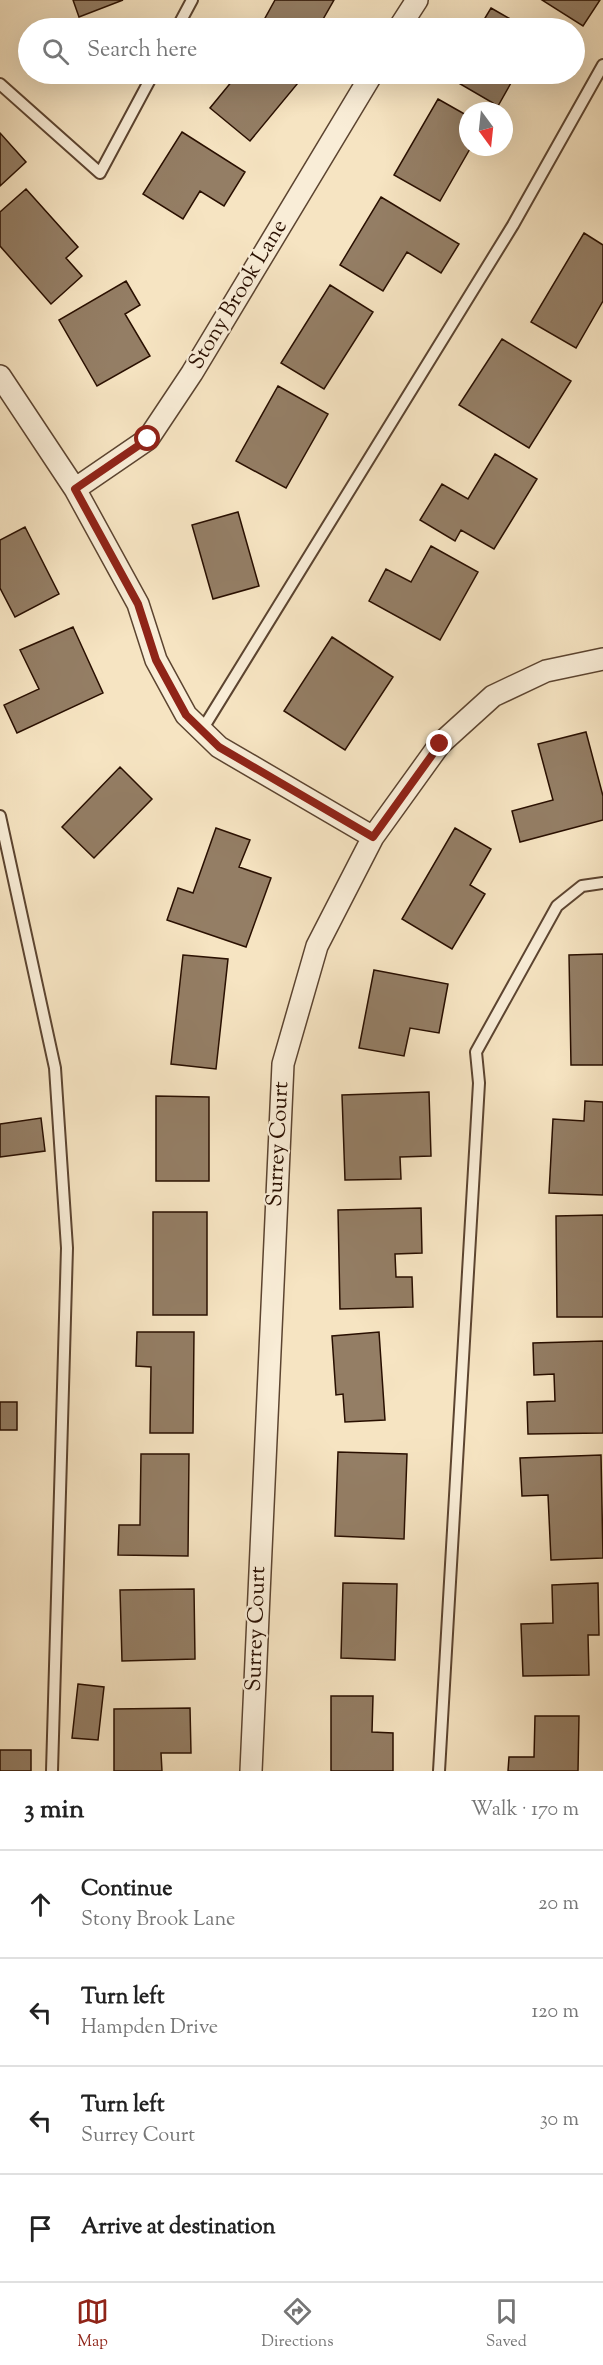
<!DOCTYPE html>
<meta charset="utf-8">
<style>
:root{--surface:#fff;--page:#f6f6f6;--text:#222;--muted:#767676;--line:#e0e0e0;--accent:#8f2418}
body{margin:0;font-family:"Sorts Mill Goudy",serif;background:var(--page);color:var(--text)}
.compass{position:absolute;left:459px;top:102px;width:54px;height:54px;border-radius:50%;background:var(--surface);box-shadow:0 6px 24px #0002;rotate:165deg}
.stop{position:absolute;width:18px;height:18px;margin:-14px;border:4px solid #8f2418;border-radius:50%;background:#fff}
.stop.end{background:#8f2418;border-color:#fff;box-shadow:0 2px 6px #0008}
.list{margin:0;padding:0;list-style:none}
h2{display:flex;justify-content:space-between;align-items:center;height:78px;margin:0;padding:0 24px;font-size:26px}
h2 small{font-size:20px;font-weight:400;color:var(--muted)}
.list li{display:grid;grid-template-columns:39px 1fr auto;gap:18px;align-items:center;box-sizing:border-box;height:108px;padding:0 24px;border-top:2px solid var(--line)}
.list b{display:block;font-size:22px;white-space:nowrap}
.list p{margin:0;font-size:20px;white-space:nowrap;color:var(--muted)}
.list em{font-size:20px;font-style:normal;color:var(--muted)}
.icon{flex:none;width:33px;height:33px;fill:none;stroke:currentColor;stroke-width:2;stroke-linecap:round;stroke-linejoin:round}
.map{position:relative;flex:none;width:603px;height:1771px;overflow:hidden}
.search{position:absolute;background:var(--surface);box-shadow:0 6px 24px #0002;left:18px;right:18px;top:18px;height:66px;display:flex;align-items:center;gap:15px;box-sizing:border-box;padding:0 21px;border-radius:33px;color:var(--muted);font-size:22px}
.sheet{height:510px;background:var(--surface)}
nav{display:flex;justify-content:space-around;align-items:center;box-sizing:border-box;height:84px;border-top:2px solid var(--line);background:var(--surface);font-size:16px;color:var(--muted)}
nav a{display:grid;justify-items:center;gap:3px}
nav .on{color:var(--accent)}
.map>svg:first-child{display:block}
.building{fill:#947e65;stroke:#290f00;stroke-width:1.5}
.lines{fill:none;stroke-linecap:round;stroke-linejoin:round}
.lane-casing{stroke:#5c4430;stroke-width:14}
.street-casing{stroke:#5c4430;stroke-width:24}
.lane{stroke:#f9edd7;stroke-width:10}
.street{stroke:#f9edd7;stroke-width:21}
.route{stroke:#8f2418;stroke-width:8}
.labels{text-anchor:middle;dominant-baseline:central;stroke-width:4.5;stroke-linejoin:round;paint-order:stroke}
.street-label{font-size:22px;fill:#290f00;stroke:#f9edd7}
</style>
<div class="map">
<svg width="603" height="1771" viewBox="0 0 603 1771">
<rect width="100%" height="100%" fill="#f6e4c2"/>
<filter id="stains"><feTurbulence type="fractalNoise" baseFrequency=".00333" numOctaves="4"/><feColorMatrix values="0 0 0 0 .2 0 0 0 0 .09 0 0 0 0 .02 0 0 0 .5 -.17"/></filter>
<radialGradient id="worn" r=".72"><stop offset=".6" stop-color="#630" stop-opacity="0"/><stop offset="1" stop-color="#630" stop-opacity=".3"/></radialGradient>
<path class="building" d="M 73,0 L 123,0 L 79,17 Z
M 275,0 L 334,0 L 318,28 L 280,28 L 264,20 Z
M 542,0 L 600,0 L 583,26 Z
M 491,8 L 526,28 L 479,28 Z
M 224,74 L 286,74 L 298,83 L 250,141 L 210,108 L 233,80 Z
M 453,74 L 516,74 L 498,106 L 450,78 Z
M 438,99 L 468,116 L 468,147 L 471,147 L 440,201 L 394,175 Z
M 182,132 L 245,172 L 224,206 L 200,191 L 183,219 L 143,194 Z
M 0,133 L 26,162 L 0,186 Z
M 26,189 L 78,247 L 66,258 L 82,276 L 51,304 L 0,246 L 0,212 Z
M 381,197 L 459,244 L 441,273 L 407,252 L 383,291 L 340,265 Z
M 584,233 L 603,245 L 603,301 L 576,348 L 531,322 Z
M 126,281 L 140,305 L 125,314 L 150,356 L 97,386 L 59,320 Z
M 330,285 L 373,312 L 324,389 L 281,363 Z
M 502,339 L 571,381 L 529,448 L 459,405 Z
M 278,386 L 328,414 L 286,488 L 236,461 Z
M 495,454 L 537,479 L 494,549 L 461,530 L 455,541 L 420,520 L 442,484 L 468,499 Z
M 238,512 L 259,586 L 213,599 L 192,525 Z
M 25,527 L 59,594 L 15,617 L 0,588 L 0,540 Z
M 431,546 L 478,572 L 440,640 L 369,601 L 386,569 L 411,582 Z
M 73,627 L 103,693 L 17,733 L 4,705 L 39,689 L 20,650 Z
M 332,637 L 393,677 L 345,750 L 284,711 Z
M 586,732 L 603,796 L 603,820 L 520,842 L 512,811 L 553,800 L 538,744 Z
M 120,767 L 152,799 L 94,858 L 62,827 Z
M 216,828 L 250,840 L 239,867 L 271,878 L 246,947 L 167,920 L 178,888 L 193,893 Z
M 455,828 L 491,849 L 470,885 L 485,894 L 452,949 L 402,919 Z
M 603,954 L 603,1065 L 571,1065 L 569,955 Z
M 183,955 L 228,959 L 216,1069 L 171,1064 Z
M 374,970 L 448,984 L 439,1033 L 410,1028 L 404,1056 L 359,1048 Z
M 429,1092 L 431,1156 L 400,1157 L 401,1179 L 345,1180 L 342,1095 Z
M 156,1096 L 209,1097 L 209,1181 L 156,1181 Z
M 585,1101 L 603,1102 L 603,1195 L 549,1193 L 553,1119 L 584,1121 Z
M 41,1118 L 45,1151 L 0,1157 L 0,1124 Z
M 421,1208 L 422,1253 L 395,1254 L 396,1277 L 412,1277 L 413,1307 L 340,1309 L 338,1210 Z
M 153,1212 L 207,1212 L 207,1315 L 153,1315 Z
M 603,1215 L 603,1317 L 557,1317 L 556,1216 Z
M 137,1332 L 194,1332 L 193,1433 L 150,1433 L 151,1367 L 136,1366 Z
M 379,1332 L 385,1420 L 345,1422 L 343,1394 L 336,1395 L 332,1336 Z
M 603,1341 L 603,1433 L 528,1434 L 527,1402 L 555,1401 L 554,1374 L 534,1375 L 533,1343 Z
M 0,1402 L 17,1402 L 17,1430 L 0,1430 Z
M 338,1452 L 407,1454 L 404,1539 L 335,1536 Z
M 141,1454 L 189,1454 L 188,1556 L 118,1555 L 119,1525 L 140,1525 Z
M 601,1455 L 603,1558 L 551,1560 L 548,1495 L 522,1496 L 520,1458 Z
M 343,1583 L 397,1584 L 395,1660 L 341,1658 Z
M 598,1583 L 599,1635 L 588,1635 L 589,1675 L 523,1676 L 521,1624 L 553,1623 L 552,1585 Z
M 194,1589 L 195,1659 L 122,1661 L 120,1590 Z
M 78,1684 L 104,1687 L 98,1740 L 72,1738 Z
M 331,1696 L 373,1696 L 372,1732 L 393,1733 L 393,1771 L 331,1771 Z
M 190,1708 L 191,1753 L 161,1753 L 162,1771 L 114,1771 L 114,1709 Z
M 535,1716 L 579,1716 L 578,1771 L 508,1771 L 509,1757 L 534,1757 Z
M 0,1750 L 31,1750 L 31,1771 L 0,1771 Z"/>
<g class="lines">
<defs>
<path id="lane" d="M 177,28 L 192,0
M 0,84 L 100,173 L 153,74
M 202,730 L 513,225 L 603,65
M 0,816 L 55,1068 L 67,1248 L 52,1771
M 439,1771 L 479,1083 L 476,1052 L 557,906 L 582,886 L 603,883"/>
<path id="street" d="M 399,28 L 417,0
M 0,376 L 75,489 L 138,604 L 156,660 L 186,715 L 219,747 L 373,837
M 75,489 L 148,439 L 192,373 L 372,74
M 251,1771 L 283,1064 L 317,946 L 373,837 L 440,744 L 493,696 L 546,671 L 603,659"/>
</defs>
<use href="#lane" class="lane-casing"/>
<use href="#street" class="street-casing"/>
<use href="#lane" class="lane"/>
<use href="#street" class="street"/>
</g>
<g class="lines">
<path class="route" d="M 148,439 L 75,489 L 138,604 L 156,660 L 186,715 L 219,747 L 373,837 L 440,744"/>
</g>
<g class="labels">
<g class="street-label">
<text transform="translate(239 295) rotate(-59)">Stony Brook Lane</text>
<text transform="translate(279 1144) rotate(-87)">Surrey Court</text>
<text transform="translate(257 1629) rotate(-88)">Surrey Court</text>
</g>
</g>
<rect width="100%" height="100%" filter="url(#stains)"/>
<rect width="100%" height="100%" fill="url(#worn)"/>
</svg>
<svg class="compass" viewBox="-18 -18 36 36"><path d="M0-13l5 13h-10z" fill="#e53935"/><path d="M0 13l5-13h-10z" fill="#767676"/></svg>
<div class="stop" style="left:148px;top:439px"></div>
<div class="stop end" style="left:440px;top:744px"></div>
<div class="search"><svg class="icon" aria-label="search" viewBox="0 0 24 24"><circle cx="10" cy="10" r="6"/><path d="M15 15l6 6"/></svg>Search here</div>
</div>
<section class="sheet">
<h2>3 min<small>Walk · 170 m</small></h2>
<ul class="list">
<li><svg class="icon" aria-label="ahead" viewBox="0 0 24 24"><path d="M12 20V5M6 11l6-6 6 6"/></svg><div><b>Continue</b><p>Stony Brook Lane</p></div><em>20 m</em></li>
<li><svg class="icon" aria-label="left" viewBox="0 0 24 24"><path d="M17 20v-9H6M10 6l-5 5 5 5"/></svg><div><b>Turn left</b><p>Hampden Drive</p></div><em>120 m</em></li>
<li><svg class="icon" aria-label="left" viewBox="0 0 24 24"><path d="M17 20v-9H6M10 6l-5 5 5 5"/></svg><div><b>Turn left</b><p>Surrey Court</p></div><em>30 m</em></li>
<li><svg class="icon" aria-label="arrive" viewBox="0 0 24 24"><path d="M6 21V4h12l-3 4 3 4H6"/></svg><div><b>Arrive at destination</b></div></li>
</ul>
</section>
<nav>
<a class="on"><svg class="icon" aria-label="map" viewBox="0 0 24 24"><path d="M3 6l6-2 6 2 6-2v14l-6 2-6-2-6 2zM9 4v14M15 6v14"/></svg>Map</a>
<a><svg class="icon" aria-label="directions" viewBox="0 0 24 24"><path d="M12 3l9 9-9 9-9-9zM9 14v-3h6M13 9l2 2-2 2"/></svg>Directions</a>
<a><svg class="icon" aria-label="saved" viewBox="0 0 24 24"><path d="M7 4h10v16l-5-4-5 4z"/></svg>Saved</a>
</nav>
